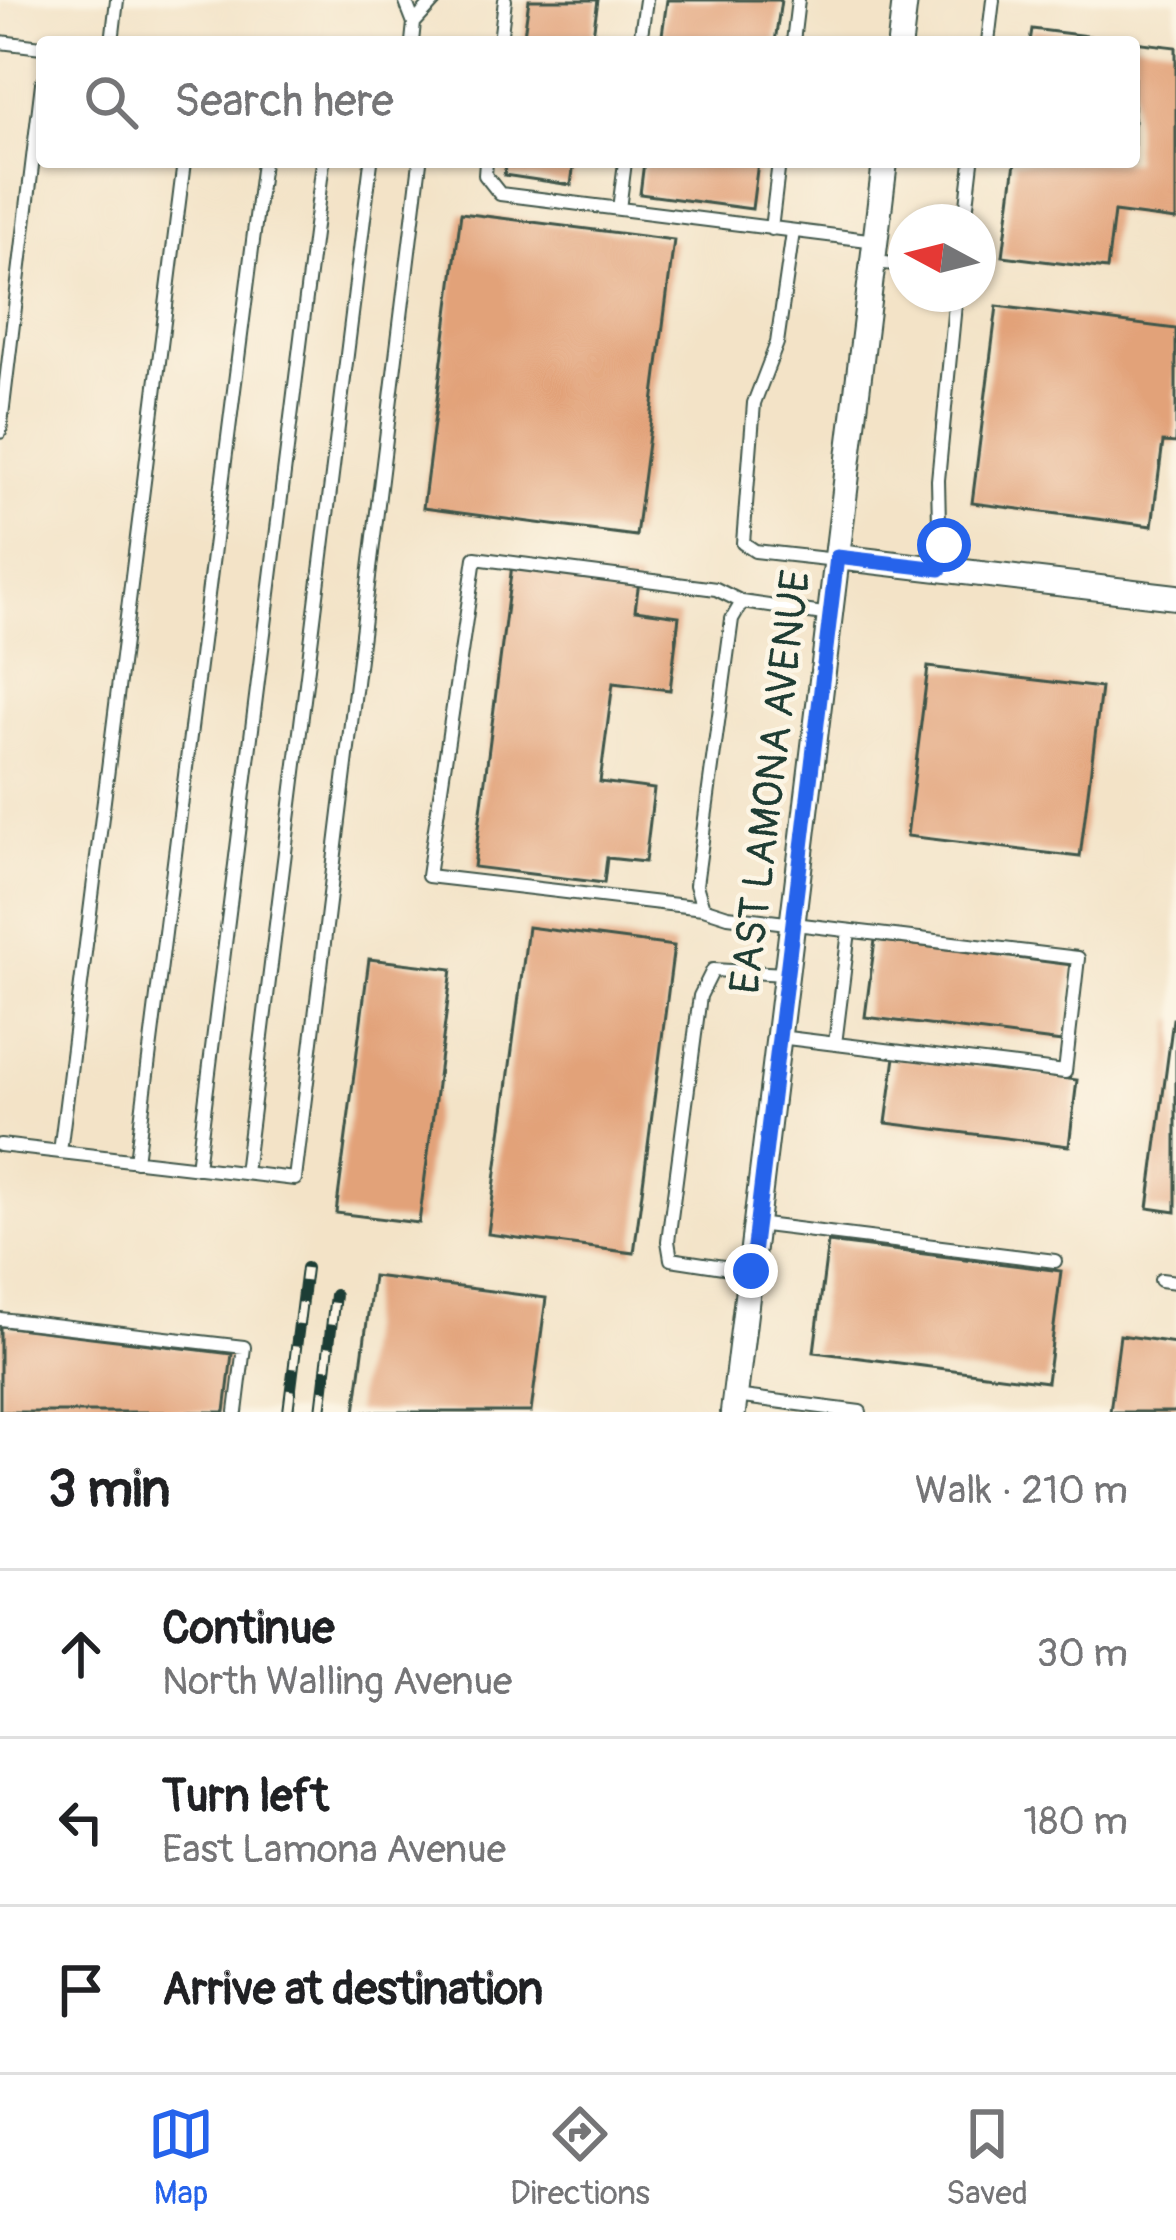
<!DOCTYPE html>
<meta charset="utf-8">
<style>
:root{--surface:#fff;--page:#f6f6f6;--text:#202124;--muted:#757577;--line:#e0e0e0;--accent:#2563eb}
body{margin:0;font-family:Pangolin,sans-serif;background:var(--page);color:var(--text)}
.compass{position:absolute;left:888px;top:204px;width:108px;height:108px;border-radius:50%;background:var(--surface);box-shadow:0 3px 9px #0004;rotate:277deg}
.stop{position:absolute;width:36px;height:36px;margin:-27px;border:9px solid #2563eb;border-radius:50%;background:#fff}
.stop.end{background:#2563eb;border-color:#fff;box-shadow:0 3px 12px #0008}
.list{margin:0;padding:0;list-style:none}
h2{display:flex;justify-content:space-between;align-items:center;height:156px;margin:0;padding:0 48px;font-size:51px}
h2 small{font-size:39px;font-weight:400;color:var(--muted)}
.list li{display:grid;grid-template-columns:78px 1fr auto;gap:36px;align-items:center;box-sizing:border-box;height:168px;padding:0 48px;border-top:3px solid var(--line)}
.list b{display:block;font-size:45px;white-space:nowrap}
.list p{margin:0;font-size:39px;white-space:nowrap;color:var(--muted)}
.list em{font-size:39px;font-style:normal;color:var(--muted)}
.icon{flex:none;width:66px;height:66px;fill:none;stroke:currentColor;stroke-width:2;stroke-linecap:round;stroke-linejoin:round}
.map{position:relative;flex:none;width:1176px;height:1412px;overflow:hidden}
.search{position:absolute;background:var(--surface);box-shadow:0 3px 9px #0004;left:36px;right:36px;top:36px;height:132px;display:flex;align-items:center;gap:30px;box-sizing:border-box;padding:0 42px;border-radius:12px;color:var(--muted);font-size:45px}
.sheet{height:660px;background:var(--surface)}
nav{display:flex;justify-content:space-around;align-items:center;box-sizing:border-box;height:168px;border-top:3px solid var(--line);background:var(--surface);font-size:33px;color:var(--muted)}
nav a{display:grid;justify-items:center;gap:6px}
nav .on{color:var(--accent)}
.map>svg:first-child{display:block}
.building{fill:#e2a279}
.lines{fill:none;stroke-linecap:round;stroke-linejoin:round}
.service-casing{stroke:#3f564a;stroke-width:16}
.minor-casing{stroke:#3f564a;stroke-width:28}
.service{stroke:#fff;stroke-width:12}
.minor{stroke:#fff;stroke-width:24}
.rail-casing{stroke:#1f3d34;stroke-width:12}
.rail{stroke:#fcf5e5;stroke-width:8;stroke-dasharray:22;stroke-linecap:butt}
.route{stroke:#2563eb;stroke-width:15}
.labels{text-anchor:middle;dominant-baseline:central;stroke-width:9;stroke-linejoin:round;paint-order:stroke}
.street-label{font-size:42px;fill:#1f3d34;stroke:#fcf5e5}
</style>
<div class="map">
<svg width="1176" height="1412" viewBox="0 0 1176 1412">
<rect width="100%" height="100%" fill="#fcf5e5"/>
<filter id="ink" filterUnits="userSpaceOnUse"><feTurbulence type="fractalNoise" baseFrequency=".00833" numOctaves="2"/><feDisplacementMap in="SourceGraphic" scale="24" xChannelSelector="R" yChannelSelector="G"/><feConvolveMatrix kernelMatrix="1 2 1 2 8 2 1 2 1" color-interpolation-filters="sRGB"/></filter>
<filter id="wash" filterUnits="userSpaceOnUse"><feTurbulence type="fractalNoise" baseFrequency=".004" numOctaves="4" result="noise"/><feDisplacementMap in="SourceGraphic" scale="48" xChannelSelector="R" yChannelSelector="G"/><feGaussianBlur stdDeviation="2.7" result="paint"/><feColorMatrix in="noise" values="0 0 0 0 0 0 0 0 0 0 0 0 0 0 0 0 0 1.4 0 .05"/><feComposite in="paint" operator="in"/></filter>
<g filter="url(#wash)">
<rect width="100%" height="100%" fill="#f3e3c7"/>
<g id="blocks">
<path class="building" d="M 529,0 L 598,0 L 592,42 L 523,42 Z
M 667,0 L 781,0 L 775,42 L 661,42 Z
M 1032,29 L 1112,39 L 1111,42 L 1030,42 Z
M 1134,42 L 1176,47 L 1176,220 L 1114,212 L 1107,269 L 1003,256 L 1015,162 L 1134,162 Z
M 506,162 L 574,162 L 571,185 L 504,175 Z
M 644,162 L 758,162 L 752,209 L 640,194 Z
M 461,213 L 674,240 L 636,536 L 423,508 Z
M 997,306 L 1176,329 L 1176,443 L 1163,442 L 1152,526 L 972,503 Z
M 512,565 L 639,581 L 635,610 L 679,616 L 670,690 L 613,683 L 600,782 L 654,789 L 645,862 L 607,858 L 604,883 L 474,867 Z
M 928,667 L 1101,688 L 1080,857 L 907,836 Z
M 528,927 L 674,946 L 634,1253 L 488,1234 Z
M 875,940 L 1072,965 L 1062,1042 L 865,1017 Z
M 369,959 L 452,969 L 419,1223 L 336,1213 Z
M 1173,1019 L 1176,1019 L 1176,1212 L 1148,1208 Z
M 895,1057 L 1077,1080 L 1069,1146 L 886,1123 Z
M 828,1242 L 1061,1271 L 1047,1382 L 814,1352 Z
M 373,1276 L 546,1298 L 531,1412 L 355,1412 Z
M 0,1326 L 232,1354 L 225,1412 L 0,1412 Z
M 1120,1335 L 1176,1343 L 1176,1412 L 1110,1412 Z"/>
</g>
</g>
<g filter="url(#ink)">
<use href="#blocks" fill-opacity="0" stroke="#3f564a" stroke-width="3"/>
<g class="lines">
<defs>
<path id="service" d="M 405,0 L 414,23 L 412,42
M 414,23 L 435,0
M 0,42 L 42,47
M 112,42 L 117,0
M 500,42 L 505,0
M 640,42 L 646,0
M 793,42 L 798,0
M 988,42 L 993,0
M 486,162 L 485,175 L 500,194 L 876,241
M 619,209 L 625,162
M 965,222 L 972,162
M 771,229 L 779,162
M 793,232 L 777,343 L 754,403 L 743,543 L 755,551 L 836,560
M 873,262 L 906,265
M 0,432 L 42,83
M 940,569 L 938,480 L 956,294
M 703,908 L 428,876 L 475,558 L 716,589 L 742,602
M 779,1037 L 1065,1072 L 1078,958 L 728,916 L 703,908 L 696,885 L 732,619 L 742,602 L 830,615
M 835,1044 L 849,931
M 0,1145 L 295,1179 L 420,162
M 60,1152 L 184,162
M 136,1161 L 263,162
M 197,1168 L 323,162
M 245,1173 L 371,162
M 756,1224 L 1055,1261
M 749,1271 L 671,1259 L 668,1241 L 700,996 L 713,970 L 785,974
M 1161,1280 L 1176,1282
M 0,1319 L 244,1347 L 236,1412
M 735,1396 L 860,1412"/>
<path id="minor" d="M 900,42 L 905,0
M 837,557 L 1176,597
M 733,1412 L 885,162"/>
</defs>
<use href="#service" class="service-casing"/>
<use href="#minor" class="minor-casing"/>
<use href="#service" class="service"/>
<use href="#minor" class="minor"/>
<defs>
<path id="rail" d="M 288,1412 L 306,1268
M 321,1412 L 335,1295"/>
</defs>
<use href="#rail" class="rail-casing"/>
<use href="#rail" class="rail"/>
</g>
</g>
<g class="lines" filter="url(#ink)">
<path class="route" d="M 751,1271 L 837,557 L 940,569 L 944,545"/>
</g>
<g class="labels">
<g class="street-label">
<text transform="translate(771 782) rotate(-83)">EAST LAMONA AVENUE</text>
</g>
</g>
</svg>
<svg class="compass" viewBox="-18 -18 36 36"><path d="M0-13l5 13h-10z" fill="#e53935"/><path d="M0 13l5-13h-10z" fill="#757577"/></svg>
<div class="stop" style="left:944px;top:545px"></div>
<div class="stop end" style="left:751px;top:1271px"></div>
<div class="search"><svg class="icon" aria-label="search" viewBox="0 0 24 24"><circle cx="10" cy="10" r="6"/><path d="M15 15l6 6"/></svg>Search here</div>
</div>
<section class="sheet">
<h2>3 min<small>Walk · 210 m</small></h2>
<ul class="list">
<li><svg class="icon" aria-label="ahead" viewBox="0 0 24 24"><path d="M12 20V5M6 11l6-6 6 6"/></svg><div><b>Continue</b><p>North Walling Avenue</p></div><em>30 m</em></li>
<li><svg class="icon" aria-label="left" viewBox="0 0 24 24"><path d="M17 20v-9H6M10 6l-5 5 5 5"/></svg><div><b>Turn left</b><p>East Lamona Avenue</p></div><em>180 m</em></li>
<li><svg class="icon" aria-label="arrive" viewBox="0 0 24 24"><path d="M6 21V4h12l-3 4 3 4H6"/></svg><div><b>Arrive at destination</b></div></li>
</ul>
</section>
<nav>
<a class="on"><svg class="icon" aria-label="map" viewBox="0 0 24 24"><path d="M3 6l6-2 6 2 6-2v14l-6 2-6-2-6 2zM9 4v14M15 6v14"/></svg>Map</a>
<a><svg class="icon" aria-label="directions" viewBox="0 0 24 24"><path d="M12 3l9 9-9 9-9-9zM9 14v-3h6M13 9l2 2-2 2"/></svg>Directions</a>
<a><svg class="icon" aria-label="saved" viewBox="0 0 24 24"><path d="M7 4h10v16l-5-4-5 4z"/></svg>Saved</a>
</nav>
